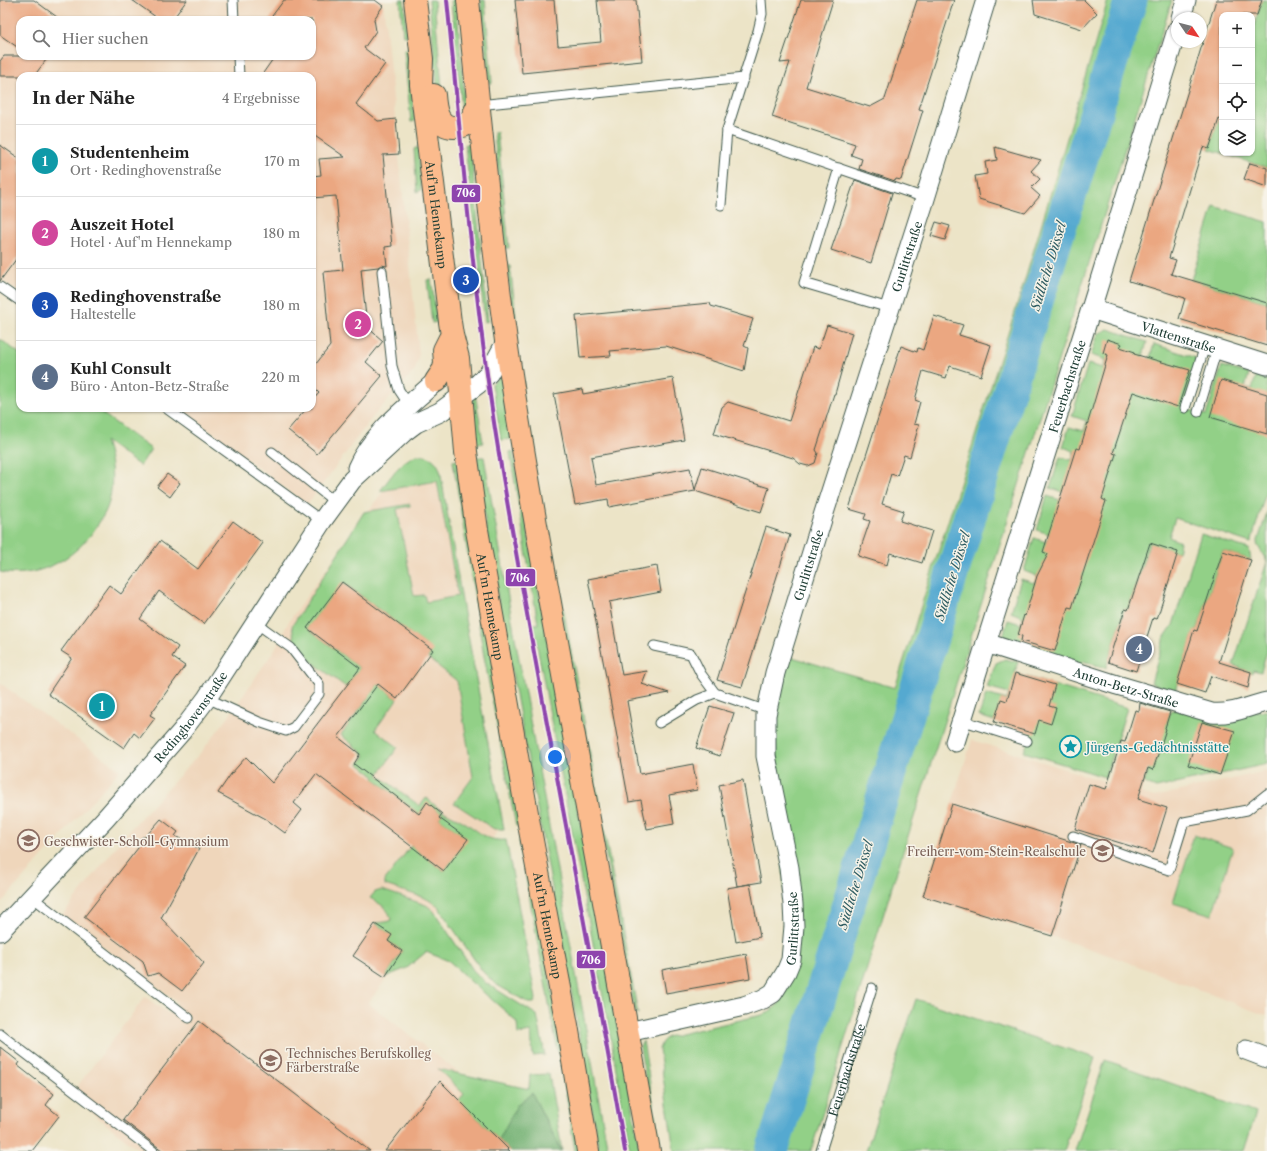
<!DOCTYPE html>
<html lang="de">
<meta charset="utf-8">
<style>
:root{--surface:#fff;--page:#f6f6f6;--text:#222;--muted:#767676;--line:#e0e0e0;--accent:#d1495b}
body{margin:0;font-family:"Libre Caslon Text",serif;background:var(--page);color:var(--text)}
.controls{position:absolute;right:12px;top:12px;display:grid;overflow:hidden;border-radius:8px;box-shadow:0 1px 3px #0004}
.controls button{width:36px;height:36px;display:grid;place-items:center;padding:0;border:0;border-bottom:1px solid var(--line);background:var(--surface);color:var(--text);font:20px sans-serif}
.compass{position:absolute;left:1171px;top:12px;width:36px;height:36px;border-radius:50%;background:var(--surface);box-shadow:0 1px 3px #0004;rotate:125deg}
.you{position:absolute;left:555px;top:757px;width:14px;height:14px;margin:-10px;border:3px solid #fff;border-radius:50%;background:#1a73e8;box-shadow:0 0 0 6px #1a73e833}
.badge{display:grid;place-items:center;width:26px;height:26px;border-radius:50%;background:var(--accent);color:#fff;font-size:13px;font-weight:700}
.pin{position:absolute;translate:-50% -50%;border:2px solid #fff;box-shadow:0 1px 4px #0006}
.list{margin:0;padding:0;list-style:none}
h2{display:flex;justify-content:space-between;align-items:center;height:52px;margin:0;padding:0 16px;font-size:17px}
h2 small{font-size:13px;font-weight:400;color:var(--muted)}
.list li{display:grid;grid-template-columns:26px 1fr auto;gap:12px;align-items:center;box-sizing:border-box;height:72px;padding:0 16px;border-top:1px solid var(--line)}
.list b{display:block;font-size:15px;white-space:nowrap}
.list p{margin:0;font-size:13px;white-space:nowrap;color:var(--muted)}
.list em{font-size:13px;font-style:normal;color:var(--muted)}
.icon{flex:none;width:22px;height:22px;fill:none;stroke:currentColor;stroke-width:2;stroke-linecap:round;stroke-linejoin:round}
.map{position:relative;flex:none;width:1267px;height:1151px;overflow:hidden}
.search{position:absolute;background:var(--surface);box-shadow:0 1px 3px #0004;left:16px;top:16px;width:300px;height:44px;display:flex;align-items:center;gap:10px;box-sizing:border-box;padding:0 14px;border-radius:12px;color:var(--muted);font-size:15px}
.panel{position:absolute;background:var(--surface);box-shadow:0 1px 3px #0004;left:16px;top:72px;width:300px;height:340px;border-radius:12px}
.map>svg:first-child{display:block}
.built{fill:#efd6bb;fill-rule:evenodd}
.green{fill:#92d087;stroke:#58865e}
.forest{fill:#75b274;stroke:#4a7854}
.lines{fill:none;stroke-linecap:round;stroke-linejoin:round}
.river{stroke:#54a9d0;stroke-width:33}
.building{fill:#eba781}
.lane-casing{stroke:#3e564a;stroke-width:11}
.street-casing{stroke:#3e564a;stroke-width:21}
.primary-casing{stroke:#3e564a;stroke-width:24}
.lane{stroke:#fff;stroke-width:9}
.street{stroke:#fff;stroke-width:19}
.primary{stroke:#fbbb8d;stroke-width:22}
.tram-1-casing{stroke:#f7f3e8;stroke-width:7}
.tram-1{stroke:#8e44ad;stroke-width:4}
.labels{text-anchor:middle;dominant-baseline:central;stroke-width:3;stroke-linejoin:round;paint-order:stroke}
.street-label{font-size:12px;fill:#1f3d34;stroke:#f7f3e8}
.culture-label{font-size:12px;fill:#0d838f;stroke:#f7f3e8;text-anchor:start}
.education-label{font-size:12px;fill:#785e54;stroke:#f7f3e8;text-anchor:start}
.water-label{font-size:13px;font-style:italic;fill:#2f5d63;stroke:#f7f3e8}
.line-badge{stroke:#f7f3e8;stroke-width:1.5}
.badge-label{font-size:11px;text-anchor:middle;font-weight:bold;fill:#fff}
</style>
<div class="map">
<svg width="1267" height="1151" viewBox="0 0 1267 1151">
<rect width="100%" height="100%" fill="#f7f3e8"/>
<filter id="ink" filterUnits="userSpaceOnUse"><feTurbulence type="fractalNoise" baseFrequency=".025" numOctaves="2"/><feDisplacementMap in="SourceGraphic" scale="8" xChannelSelector="R" yChannelSelector="G"/><feConvolveMatrix kernelMatrix="1 2 1 2 8 2 1 2 1" color-interpolation-filters="sRGB"/></filter>
<filter id="wash" filterUnits="userSpaceOnUse"><feTurbulence type="fractalNoise" baseFrequency=".012" numOctaves="4" result="noise"/><feDisplacementMap in="SourceGraphic" scale="16" xChannelSelector="R" yChannelSelector="G"/><feGaussianBlur stdDeviation="0.9" result="paint"/><feColorMatrix in="noise" values="0 0 0 0 0 0 0 0 0 0 0 0 0 0 0 0 0 1.4 0 .05"/><feComposite in="paint" operator="in"/></filter>
<g filter="url(#wash)">
<rect width="100%" height="100%" fill="#ece4c7"/>
<path class="built" d="M 0,0 L 383,0 L 419,354 L 415,370 L 371,419 L 307,505 L 180,408 L 312,408 L 312,76 L 20,76 L 20,293 L 0,279 ZM 20,20 L 312,20 L 312,56 L 20,56 Z
M 404,464 L 436,467 L 501,827 L 368,1003 L 520,1120 L 535,1151 L 141,1151 L 70,1096 L 145,997 L 169,1014 L 177,1002 L 62,916 L 126,834 L 203,750 L 231,713 L 275,649 L 289,621 L 362,519 Z
M 0,683 L 120,770 L 0,904 Z
M 972,740 L 1154,797 L 1267,771 L 1267,1016 L 1122,960 L 1079,945 L 922,897 Z"/>
<path class="green" d="M 400,0 L 404,0 L 407,36 L 403,36 Z
M 429,0 L 434,0 L 444,110 L 439,104 Z
M 451,0 L 456,0 L 465,104 L 462,110 Z
M 481,0 L 485,0 L 492,83 L 489,83 Z
M 1108,0 L 1172,0 L 891,890 L 811,1151 L 674,1151 L 659,1049 L 662,1042 L 667,1037 L 762,1015 C 782,1006 783,998 789,978 L 778,775 L 775,736 L 777,700 L 789,656 L 895,688 L 1024,283 Z
M 1262,0 L 1267,0 L 1267,168 L 1209,149 L 1219,119 L 1222,120 L 1222,153 L 1252,153 L 1252,32 Z
M 404,50 L 408,50 L 415,121 L 411,122 Z
M 494,132 L 497,132 L 509,248 L 505,248 Z
M 470,143 L 488,321 L 485,322 L 465,145 Z
M 418,147 L 421,190 L 417,192 L 414,149 Z
M 1214,206 L 1267,222 L 1267,303 L 1191,280 Z
M 510,265 L 516,317 L 513,318 L 507,267 Z
M 431,279 L 437,322 L 432,323 L 427,280 Z
M 1108,329 L 1147,342 L 1142,359 L 1149,361 L 1154,344 L 1196,358 L 1185,408 L 1206,415 L 1222,366 L 1249,374 L 1245,387 L 1252,389 L 1256,376 L 1267,380 L 1267,488 L 1251,543 L 1175,518 L 1169,537 L 1180,542 L 1178,552 L 1149,543 L 1128,610 L 1125,609 L 1106,668 L 1083,661 L 1081,668 L 1007,643 L 1003,637 L 1008,620 L 1021,624 L 1023,617 L 1011,612 L 1021,579 L 1034,583 L 1037,576 L 1024,571 L 1034,538 L 1046,542 L 1049,534 L 1037,530 L 1047,496 L 1060,500 L 1063,492 L 1050,488 L 1060,457 L 1072,460 L 1074,451 L 1063,447 L 1069,427 L 1084,431 L 1087,421 L 1072,416 L 1088,364 L 1103,368 L 1106,360 L 1091,355 L 1098,334 Z
M 0,339 L 20,354 L 20,408 L 95,408 L 151,449 L 140,466 L 105,441 C 112,461 114,481 109,502 C 107,509 104,515 100,521 C 80,556 41,580 0,572 Z
M 500,376 L 501,376 L 512,439 L 501,440 L 492,384 Z
M 473,397 L 476,399 L 483,443 L 475,445 Z
M 513,451 L 640,1151 L 630,1151 L 610,1034 L 533,624 L 538,624 L 510,452 Z
M 417,455 C 429,455 436,459 440,470 L 465,619 L 504,829 L 494,829 L 454,803 L 473,777 L 457,681 L 428,658 L 432,650 L 343,582 L 307,628 L 360,668 L 346,687 L 312,662 L 295,643 L 292,626 L 364,512 L 410,504 L 410,506 L 397,509 L 414,596 L 424,595 L 426,602 L 458,596 L 437,481 L 380,491 C 390,478 401,460 417,455 Z
M 476,457 L 484,457 L 514,632 L 608,1151 L 599,1151 L 575,1011 L 490,555 Z
M 457,460 L 522,825 L 516,826 L 483,651 L 453,461 Z
M 1267,512 L 1267,651 L 1261,672 L 1253,670 L 1252,673 L 1233,665 L 1267,562 L 1257,544 Z
M 1201,534 L 1249,549 L 1251,560 L 1223,551 L 1197,631 L 1194,631 L 1175,691 L 1151,683 L 1164,638 L 1173,625 Z
M 554,558 L 638,1014 L 635,1012 L 552,564 Z
M 1005,659 L 1018,662 L 1015,673 L 1127,708 L 1105,777 L 1024,752 L 1031,733 L 979,716 L 986,694 L 1007,700 L 1009,693 L 987,687 L 996,663 Z
M 378,684 L 397,699 L 375,730 L 398,747 L 378,775 L 420,806 L 426,798 C 433,803 439,810 447,813 C 452,816 458,818 464,822 C 479,831 486,842 506,840 L 536,999 L 534,1003 L 529,1003 L 497,985 L 483,972 L 437,905 L 425,898 L 385,885 L 385,880 L 411,846 L 444,871 L 467,839 L 439,818 L 442,814 L 427,803 L 419,814 L 374,779 L 375,777 L 359,764 L 365,755 L 341,735 Z
M 1171,710 L 1267,711 L 1267,764 L 1156,788 L 1144,783 Z
M 1194,835 L 1233,848 L 1212,915 L 1173,903 Z
M 524,840 L 563,1051 L 558,1052 L 519,841 Z
M 382,890 L 426,905 L 433,910 L 473,970 L 486,983 L 537,1015 L 545,1055 L 533,1056 L 531,1032 L 518,1034 L 517,1023 L 512,1017 L 468,979 L 449,961 L 426,952 L 407,968 L 385,977 L 402,951 L 388,941 L 391,935 L 375,923 L 386,922 L 391,920 C 390,909 379,903 370,898 L 375,892 Z
M 916,999 L 1095,1058 L 1064,1151 L 866,1151 Z
M 643,1041 L 661,1151 L 658,1151 L 640,1047 Z
M 1105,1060 L 1256,1113 L 1244,1151 L 1075,1151 Z
M 438,1069 L 529,1089 L 530,1075 L 549,1074 L 562,1151 L 532,1094 L 517,1105 L 499,1140 L 459,1100 L 464,1094 Z
M 567,1074 L 579,1151 L 575,1151 L 563,1075 Z"/>
<path class="forest" d="M 532,1093 L 561,1151 L 510,1151 L 499,1140 L 517,1105 Z"/>
<g class="lines">
<path class="river" d="M 772,1151 L 1131,0"/>
</g>
<g id="blocks">
<path class="building" d="M 0,0 L 34,0 L 61,20 L 20,20 L 20,49 L 0,35 Z
M 132,0 L 187,0 L 172,20 L 160,20 Z
M 284,0 L 375,0 L 383,6 L 374,19 L 376,31 L 364,48 L 385,64 L 356,104 L 378,121 L 396,119 L 399,154 L 383,155 L 392,246 L 385,247 L 387,266 L 381,265 L 378,267 L 361,269 L 367,327 L 383,341 L 366,362 L 382,376 L 317,454 L 288,430 L 307,408 L 312,408 L 312,401 L 319,393 L 312,386 L 312,369 L 330,346 L 323,272 L 343,270 L 336,196 L 312,198 L 312,176 L 321,175 L 319,159 L 345,157 L 312,134 L 312,76 L 261,76 L 275,56 L 312,56 L 312,20 L 269,20 Z
M 515,0 L 554,0 L 558,46 L 601,42 L 597,0 L 636,0 L 642,61 L 522,73 Z
M 801,0 L 833,0 L 806,87 L 870,107 L 885,99 L 917,0 L 954,0 L 919,109 L 923,110 L 901,180 L 896,179 L 895,181 L 859,169 L 862,159 L 851,155 L 855,144 L 772,117 L 790,62 L 780,63 Z
M 1033,0 L 1084,0 L 1097,13 L 1082,29 L 1035,14 Z
M 1216,0 L 1262,0 L 1257,15 L 1222,15 L 1222,120 L 1219,119 L 1209,149 L 1203,147 L 1169,258 L 1176,260 L 1171,274 L 1267,303 L 1267,346 L 1179,319 L 1185,298 L 1129,281 Z
M 4,56 L 49,56 L 34,76 L 0,76 L 0,61 Z
M 0,145 L 20,159 L 20,254 L 0,281 Z
M 995,147 L 1041,160 L 1031,171 L 1040,179 L 1031,188 L 1040,196 L 1025,213 L 979,199 L 975,176 L 987,174 L 985,162 L 997,160 Z
M 1250,163 L 1267,168 L 1267,187 L 1244,179 Z
M 855,180 L 892,193 L 871,263 L 831,250 Z
M 936,222 L 950,226 L 945,240 L 931,236 Z
M 710,303 L 711,306 L 753,319 L 744,346 L 748,348 L 744,371 L 666,346 L 610,351 L 611,356 L 580,358 L 576,316 Z
M 934,316 L 963,325 L 959,335 L 991,345 L 981,376 L 950,366 L 946,378 L 923,371 L 915,400 L 920,402 L 914,424 L 919,425 L 910,457 L 904,455 L 897,476 L 891,474 L 882,504 L 904,511 L 900,521 L 932,531 L 922,563 L 890,553 L 887,565 L 858,556 L 870,521 L 864,519 L 866,514 L 849,509 L 901,346 L 917,352 L 918,348 L 923,350 Z
M 827,325 L 852,333 L 835,394 L 834,394 L 816,450 L 818,453 L 815,463 L 808,466 L 800,464 L 793,458 L 714,434 L 722,407 L 728,402 L 789,421 L 813,347 L 819,349 Z
M 1107,339 L 1122,344 L 1120,347 L 1135,352 L 1134,354 L 1190,370 L 1178,407 L 1133,392 L 1113,453 L 1116,454 L 1102,499 L 1106,501 L 1072,608 L 1068,607 L 1055,651 L 1021,641 L 1022,636 L 1018,635 L 1024,615 L 1025,616 L 1037,576 L 1048,554 L 1043,552 L 1076,448 L 1080,449 L 1108,355 L 1103,353 Z
M 673,378 L 684,440 L 591,457 L 596,485 L 690,468 L 695,490 L 702,467 L 769,488 L 761,512 L 695,491 L 609,507 L 608,499 L 575,505 L 554,394 L 582,389 L 583,394 Z
M 1221,380 L 1267,394 L 1267,434 L 1210,417 Z
M 167,474 L 180,483 L 170,497 L 157,487 Z
M 233,521 L 263,543 L 204,624 L 159,591 L 140,619 L 178,647 L 172,657 L 185,666 L 150,715 L 155,718 L 140,738 L 134,733 L 124,748 L 48,694 L 72,658 L 61,651 L 109,585 L 121,594 L 160,541 L 198,569 Z
M 766,527 L 790,535 L 742,687 L 717,680 Z
M 1150,543 L 1178,552 L 1157,619 L 1153,618 L 1136,671 L 1108,662 L 1125,609 L 1128,610 Z
M 1223,551 L 1251,560 L 1219,662 L 1251,672 L 1248,688 L 1211,676 L 1205,693 L 1177,684 L 1194,630 L 1197,631 Z
M 657,566 L 661,592 L 609,602 L 622,675 L 647,671 L 642,684 L 669,693 L 627,701 L 640,774 L 693,764 L 697,790 L 669,795 L 674,824 L 647,829 L 641,800 L 629,802 L 588,579 Z
M 342,582 L 433,650 L 397,699 L 378,684 L 338,737 L 360,754 L 354,764 L 419,814 L 427,802 L 442,814 L 439,818 L 468,839 L 444,871 L 316,774 L 294,803 L 302,810 L 285,833 L 266,819 L 218,793 L 231,774 L 246,757 L 272,783 L 360,668 L 307,628 Z
M 1015,673 L 1055,685 L 1049,706 L 1056,708 L 1051,724 L 1039,720 L 1035,734 L 994,722 L 1001,699 L 1007,701 Z
M 1140,703 L 1170,712 L 1165,728 L 1166,729 L 1153,770 L 1148,768 L 1138,799 L 1167,808 L 1153,853 L 1075,829 L 1089,784 L 1106,789 L 1121,741 L 1125,742 L 1135,710 L 1139,711 Z
M 710,706 L 734,713 L 720,756 L 696,748 Z
M 1202,722 L 1235,731 L 1220,775 L 1188,765 Z
M 743,780 L 761,882 L 737,886 L 719,785 Z
M 952,804 L 1081,845 L 1052,936 L 923,896 Z
M 161,819 L 178,832 L 175,836 L 199,849 L 161,918 L 204,963 L 182,991 L 158,973 L 148,976 L 143,961 L 84,917 L 138,848 L 142,837 L 145,837 Z
M 750,884 L 760,937 L 736,942 L 727,888 Z
M 375,924 L 392,935 L 388,941 L 402,951 L 385,977 L 353,956 Z
M 746,954 L 750,978 L 666,993 L 662,970 Z
M 199,1021 L 370,1151 L 163,1151 L 123,1120 Z
M 0,1047 L 19,1062 L 17,1065 L 54,1094 L 46,1105 L 59,1116 L 32,1151 L 0,1151 Z
M 440,1081 L 510,1151 L 385,1151 Z"/>
</g>
</g>
<g filter="url(#ink)">
<use href="#blocks" fill-opacity="0" stroke="#3e564a" stroke-width="1"/>
<g class="lines">
<defs>
<g id="lane">
<path d="M 233,0 L 234,20"/>
<path d="M 238,56 L 239,76"/>
<path d="M 478,105 L 744,78"/>
<path d="M 727,130 L 925,198"/>
<path d="M 839,168 L 804,283 L 889,308"/>
<path d="M 721,205 L 727,130 L 758,31 L 762,14 L 761,0"/>
<path d="M 382,271 L 392,366 L 399,390 L 409,405"/>
<path d="M 0,287 L 20,301"/>
<path d="M 166,408 L 322,521"/>
<path d="M 1185,408 L 1205,346"/>
<path d="M 1198,412 L 1217,349"/>
<path d="M 272,452 L 335,502"/>
<path d="M 654,646 L 691,654 L 701,674 L 715,693 L 767,711"/>
<path d="M 207,698 L 259,722 L 286,731 L 294,727 L 319,694 L 319,684 L 291,648 L 256,623"/>
<path d="M 961,720 L 1027,741"/>
<path d="M 659,723 L 697,700 L 715,693"/>
<path d="M 1073,836 L 1150,864 L 1169,870 L 1184,822 L 1247,810 L 1267,794"/>
<path d="M 32,897 L 189,1018"/>
<path d="M 0,1034 L 153,1151"/>
<path id="s1" d="M 821,1151 L 872,988"/>
</g>
<g id="street">
<path d="M 1181,18 L 1186,0"/>
<path id="s2" d="M 1091,309 L 1267,365"/>
<path d="M 357,468 C 373,432 408,407 436,381"/>
<path id="s3" d="M 986,643 L 1117,685 L 1212,713 C 1232,715 1248,706 1267,702"/>
<path id="s4" d="M 955,742 L 1091,309 L 1177,30"/>
<path id="s5" d="M 0,931 L 106,818 L 182,731 L 207,698 L 322,521 L 352,480 L 404,432 L 416,423 L 440,412 L 478,384 L 489,373 L 506,342"/>
<path id="s6" d="M 628,1032 L 744,1006 L 763,999 L 773,993 L 786,972 L 791,960 L 794,926 L 793,904 L 789,868 L 766,756 L 766,715 L 775,673 L 824,513 L 923,205 L 986,0"/>
<path d="M 1246,1050 L 1267,1058"/>
</g>
<g id="primary">
<path id="s7" d="M 415,0 L 422,59 L 421,85 L 450,322 L 452,335 L 458,358 L 466,452 L 477,530 L 530,830 L 567,1025 L 588,1151"/>
<path d="M 468,0 C 479,109 489,218 504,326 C 516,415 532,503 548,592 C 581,778 617,964 649,1151"/>
<path d="M 434,95 C 435,108 437,128 455,127 C 459,127 464,127 467,124 C 472,120 475,111 478,105"/>
<path d="M 436,381 L 444,369 L 445,362 L 444,350 L 449,340"/>
</g>
</defs>
<use href="#lane" class="lane-casing"/>
<use href="#street" class="street-casing"/>
<use href="#primary" class="primary-casing"/>
<use href="#lane" class="lane"/>
<use href="#street" class="street"/>
<use href="#primary" class="primary"/>
<defs>
<path id="tram-1" d="M 447,0 C 462,149 474,300 498,448 C 537,683 585,916 625,1151"/>
</defs>
<use href="#tram-1" class="tram-1-casing"/>
<use href="#tram-1" class="tram-1"/>
</g>
</g>
<defs>
<symbol id="sight-ring" viewBox="-11 -11 22 22"><circle r="9.5" fill="#f7f3e8" stroke="#0f9aa8" stroke-width="1.5"/><path d="M0-6L1.8-2.2L6-1.7L2.9 1.2L3.7 5.4L0 3.3L-3.7 5.4L-2.9 1.2L-6-1.7L-1.8-2.2Z" fill="#0f9aa8"/></symbol>
<symbol id="school-ring" viewBox="-11 -11 22 22"><circle r="9.5" fill="#f7f3e8" stroke="#8d6e63" stroke-width="1.5"/><path d="M0-5L7-2L0 1L-7-2ZM-4 1L0 2.5L4 1V4Q0 6-4 4Z" fill="#8d6e63"/></symbol>
</defs>
<g fill-rule="evenodd">
<use href="#sight-ring" x="1058" y="734" width="25" height="25"/>
<use href="#school-ring" x="16" y="828" width="25" height="25"/>
<use href="#school-ring" x="1090" y="838" width="25" height="25"/>
<use href="#school-ring" x="258" y="1048" width="25" height="25"/>
</g>
<g class="labels">
<g class="street-label">
<text stroke="none"><textPath href="#s7" startOffset="216">Auf'm Hennekamp</textPath></text>
<text stroke="none"><textPath href="#s6" startOffset="916">Gurlittstraße</textPath></text>
<text stroke="none"><textPath href="#s2" startOffset="92">Vlattenstraße</textPath></text>
<text stroke="none"><textPath href="#s4" startOffset="373">Feuerbachstraße</textPath></text>
<text stroke="none"><textPath href="#s6" startOffset="592">Gurlittstraße</textPath></text>
<text stroke="none"><textPath href="#s7" startOffset="612">Auf'm Hennekamp</textPath></text>
<text stroke="none"><textPath href="#s3" startOffset="147">Anton-Betz-Straße</textPath></text>
<text stroke="none"><textPath href="#s5" startOffset="287">Redinghovenstraße</textPath></text>
<text stroke="none"><textPath href="#s7" startOffset="936">Auf'm Hennekamp</textPath></text>
<text stroke="none"><textPath href="#s6" startOffset="220">Gurlittstraße</textPath></text>
<text stroke="none"><textPath href="#s1" startOffset="85">Feuerbachstraße</textPath></text>
</g>
<g class="culture-label">
<text x="1086" y="747">Jürgens-Gedächtnisstätte</text>
</g>
<g class="education-label">
<text x="44" y="841">Geschwister-Scholl-Gymnasium</text>
<text x="1086" y="851" text-anchor="end">Freiherr-vom-Stein-Realschule</text>
<text x="286" y="1053">Technisches Berufskolleg<tspan x="286" dy="14">Färberstraße</tspan></text>
</g>
<g class="water-label">
<text transform="translate(1048 266) rotate(-73)">Südliche Düssel</text>
<text transform="translate(952 576) rotate(-73)">Südliche Düssel</text>
<text transform="translate(855 885) rotate(-73)">Südliche Düssel</text>
</g>
</g>
<g class="line-badge">
<rect x="451" y="184" width="30" height="19" rx="4" fill="#8e44ad"/>
<rect x="505" y="568" width="31" height="19" rx="4" fill="#8e44ad"/>
<rect x="576" y="950" width="30" height="19" rx="4" fill="#8e44ad"/>
</g>
<g class="badge-label">
<text x="466" y="197">706</text>
<text x="520" y="582">706</text>
<text x="591" y="964">706</text>
</g>
</svg>
<div class="controls">
<button>+</button>
<button>−</button>
<button><svg class="icon" aria-label="locate" viewBox="0 0 24 24"><circle cx="12" cy="12" r="6"/><path d="M12 2v4M12 18v4M2 12h4M18 12h4"/></svg></button>
<button><svg class="icon" aria-label="layers" viewBox="0 0 24 24"><path d="M12 4l9 5-9 5-9-5zM3 14l9 5 9-5"/></svg></button>
</div>
<svg class="compass" viewBox="-18 -18 36 36"><path d="M0-13l5 13h-10z" fill="#e53935"/><path d="M0 13l5-13h-10z" fill="#767676"/></svg>
<div class="you"></div>
<div class="pin badge" style="left:102px;top:706px;background:#0f9aa8">1</div>
<div class="pin badge" style="left:358px;top:324px;background:#d1479c">2</div>
<div class="pin badge" style="left:466px;top:280px;background:#1a4fb4">3</div>
<div class="pin badge" style="left:1139px;top:649px;background:#5c6f8a">4</div>
<div class="search"><svg class="icon" aria-label="search" viewBox="0 0 24 24"><circle cx="10" cy="10" r="6"/><path d="M15 15l6 6"/></svg>Hier suchen</div>
<section class="panel">
<h2>In der Nähe<small>4 Ergebnisse</small></h2>
<ul class="list">
<li><span class="badge" style="background:#0f9aa8">1</span><div><b>Studentenheim</b><p>Ort · Redinghovenstraße</p></div><em>170 m</em></li>
<li><span class="badge" style="background:#d1479c">2</span><div><b>Auszeit Hotel</b><p>Hotel · Auf'm Hennekamp</p></div><em>180 m</em></li>
<li><span class="badge" style="background:#1a4fb4">3</span><div><b>Redinghovenstraße</b><p>Haltestelle</p></div><em>180 m</em></li>
<li><span class="badge" style="background:#5c6f8a">4</span><div><b>Kuhl Consult</b><p>Büro · Anton-Betz-Straße</p></div><em>220 m</em></li>
</ul>
</section>
</div>
